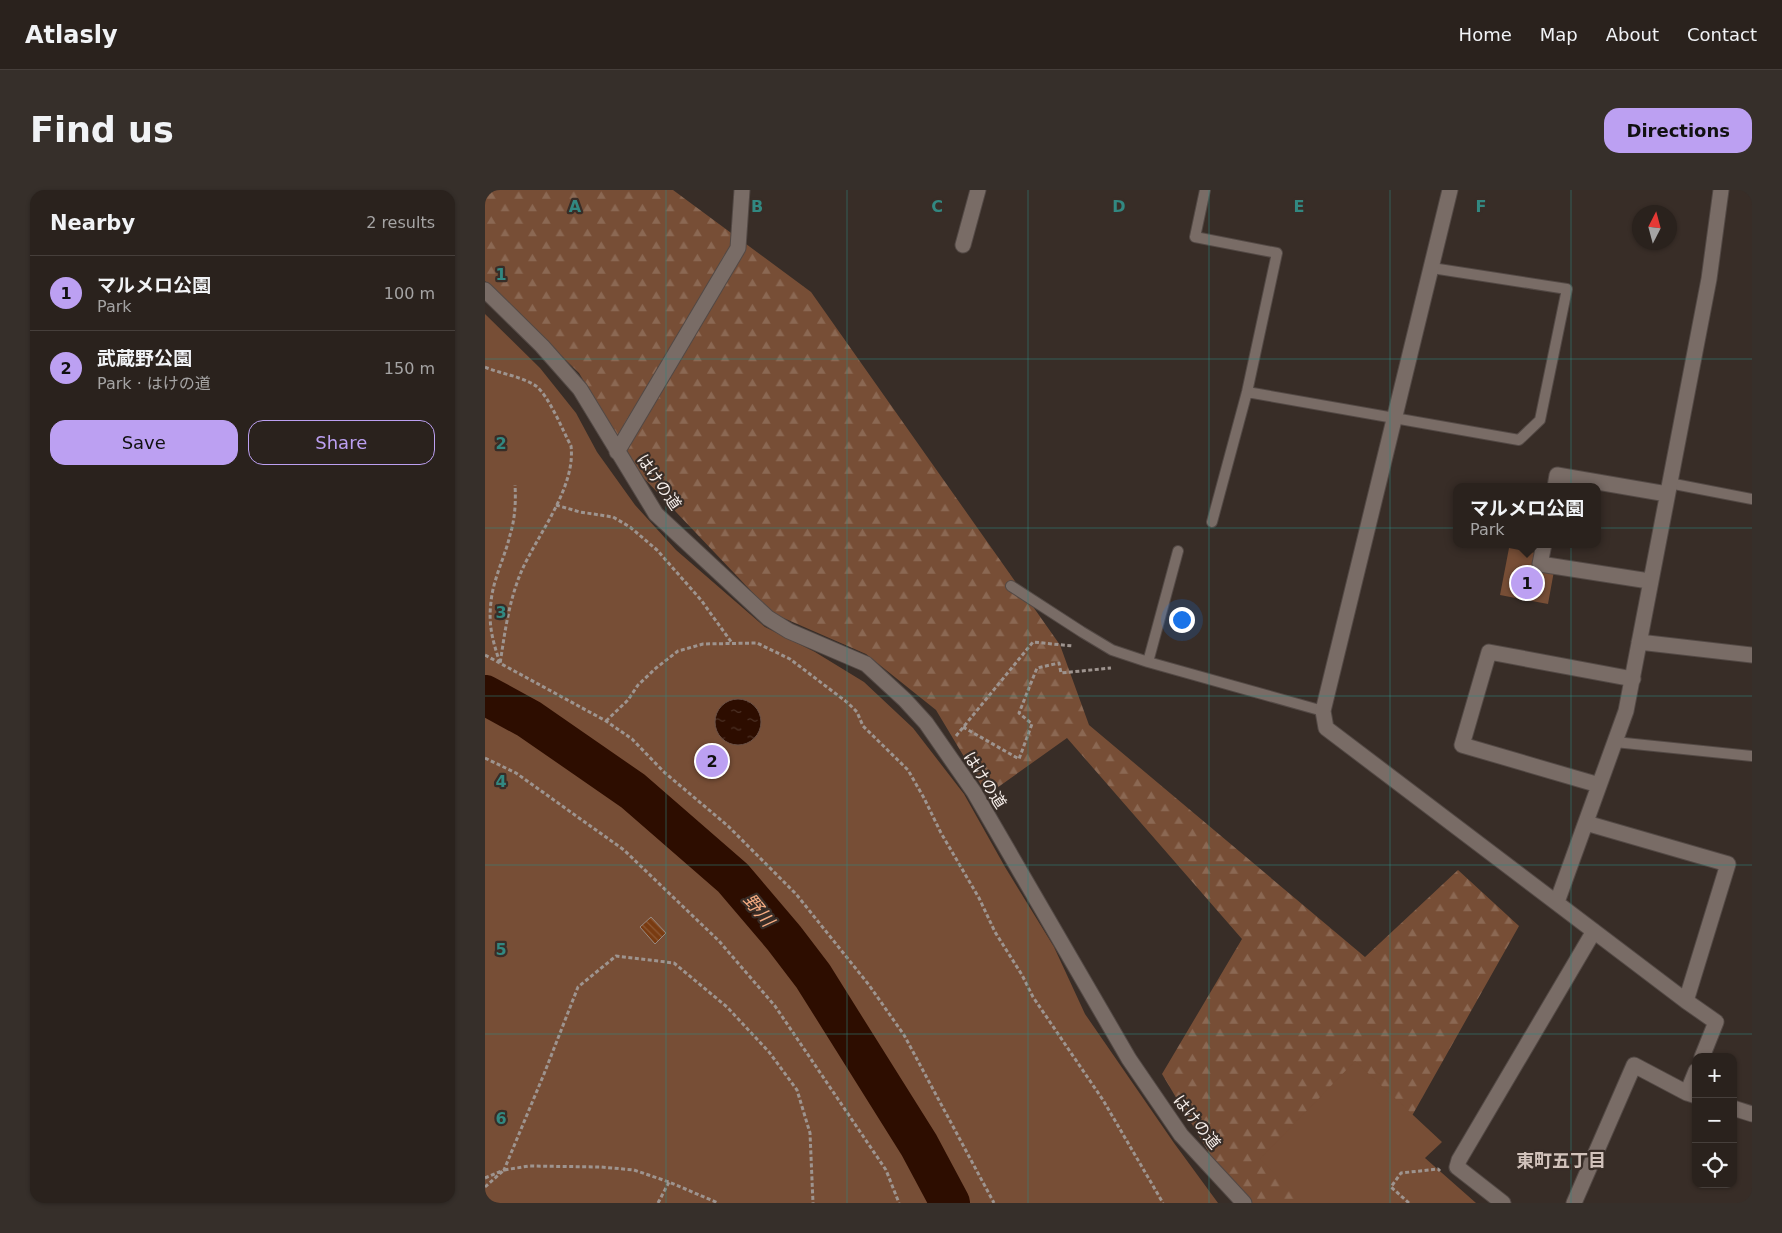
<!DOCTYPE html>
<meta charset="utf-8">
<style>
:root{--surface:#2a221d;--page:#362f2a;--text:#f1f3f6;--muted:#a5a4a4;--line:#463f3b;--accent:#bca0f2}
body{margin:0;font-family:"DejaVu Sans","Noto Sans JP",sans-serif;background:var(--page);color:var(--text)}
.controls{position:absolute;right:15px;bottom:15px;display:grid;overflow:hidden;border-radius:10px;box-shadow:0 1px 4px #0004}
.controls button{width:45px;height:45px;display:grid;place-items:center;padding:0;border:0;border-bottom:1px solid var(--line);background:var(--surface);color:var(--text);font:25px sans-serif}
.compass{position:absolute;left:1147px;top:15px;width:45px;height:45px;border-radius:50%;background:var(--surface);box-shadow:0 1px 4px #0004;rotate:6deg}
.you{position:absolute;left:696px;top:429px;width:18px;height:18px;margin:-12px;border:4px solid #fff;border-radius:50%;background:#1a73e8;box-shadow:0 0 0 8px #1a73e833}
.badge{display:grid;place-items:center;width:32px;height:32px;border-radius:50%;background:var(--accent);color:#111;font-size:16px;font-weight:700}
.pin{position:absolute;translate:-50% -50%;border:2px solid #fff;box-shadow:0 1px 5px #0006}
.popup{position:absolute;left:968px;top:293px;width:148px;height:65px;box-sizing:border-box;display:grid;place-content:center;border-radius:10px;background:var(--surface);filter:drop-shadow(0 1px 4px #0005);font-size:16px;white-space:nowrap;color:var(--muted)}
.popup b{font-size:19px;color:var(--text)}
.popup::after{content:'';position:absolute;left:50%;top:100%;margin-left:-10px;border:10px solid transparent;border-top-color:var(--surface)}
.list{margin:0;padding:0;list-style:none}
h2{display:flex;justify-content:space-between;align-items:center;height:65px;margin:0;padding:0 20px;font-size:21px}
h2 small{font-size:16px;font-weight:400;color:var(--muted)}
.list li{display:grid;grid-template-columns:32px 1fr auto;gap:15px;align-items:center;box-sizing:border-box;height:75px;padding:0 20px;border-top:1px solid var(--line)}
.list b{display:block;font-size:19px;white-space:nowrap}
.list p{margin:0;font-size:16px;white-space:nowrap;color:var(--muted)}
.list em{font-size:16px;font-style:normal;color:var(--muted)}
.actions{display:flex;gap:10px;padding:15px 20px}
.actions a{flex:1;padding:11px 0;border:1px solid var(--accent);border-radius:15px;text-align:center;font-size:18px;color:var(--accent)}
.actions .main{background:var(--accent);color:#111}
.icon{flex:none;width:28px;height:28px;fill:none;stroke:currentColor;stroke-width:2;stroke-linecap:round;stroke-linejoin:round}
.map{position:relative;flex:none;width:1267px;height:1013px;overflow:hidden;border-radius:15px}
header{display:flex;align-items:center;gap:30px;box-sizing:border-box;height:70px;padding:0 25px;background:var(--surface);border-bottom:1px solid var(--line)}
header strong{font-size:24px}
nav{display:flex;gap:28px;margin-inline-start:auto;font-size:18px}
.intro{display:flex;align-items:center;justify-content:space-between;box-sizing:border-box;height:120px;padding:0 30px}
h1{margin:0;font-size:35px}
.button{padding:12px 22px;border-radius:15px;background:var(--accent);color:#111;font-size:18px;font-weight:700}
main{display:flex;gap:30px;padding:0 30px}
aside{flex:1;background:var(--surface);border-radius:15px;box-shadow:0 1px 4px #0004}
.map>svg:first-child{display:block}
.forest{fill:url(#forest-firs)}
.green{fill:#774e36}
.water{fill:url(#water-ripples);stroke:#6a5146}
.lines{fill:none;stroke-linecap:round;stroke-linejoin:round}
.river{stroke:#2d0d00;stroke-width:40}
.building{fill:url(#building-back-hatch);stroke:#978a83}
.lane-casing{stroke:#534945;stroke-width:12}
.street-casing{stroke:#534945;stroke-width:17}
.path{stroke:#9e948f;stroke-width:3;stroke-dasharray:4 2.5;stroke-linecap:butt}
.lane{stroke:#796c66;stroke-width:10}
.street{stroke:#796c66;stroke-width:15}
.grid{fill:none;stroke:#328881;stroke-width:1;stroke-opacity:0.55}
.labels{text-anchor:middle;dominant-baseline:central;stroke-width:4.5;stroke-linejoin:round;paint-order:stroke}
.street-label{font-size:16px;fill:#f7efeb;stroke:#382d27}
.water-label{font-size:18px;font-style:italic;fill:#f7ac82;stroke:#382d27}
.neighbourhood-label{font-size:18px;font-weight:bold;fill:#d1c2bb;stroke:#382d27}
.grid-label{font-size:16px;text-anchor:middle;font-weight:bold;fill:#328881;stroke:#382d27;stroke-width:4.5;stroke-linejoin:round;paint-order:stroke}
</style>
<header>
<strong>Atlasly</strong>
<nav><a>Home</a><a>Map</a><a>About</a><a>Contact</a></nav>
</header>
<div class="intro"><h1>Find us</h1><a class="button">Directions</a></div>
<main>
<aside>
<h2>Nearby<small>2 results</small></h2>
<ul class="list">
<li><span class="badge">1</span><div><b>マルメロ公園</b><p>Park</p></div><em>100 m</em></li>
<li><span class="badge">2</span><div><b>武蔵野公園</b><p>Park · はけの道</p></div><em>150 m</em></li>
</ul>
<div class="actions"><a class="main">Save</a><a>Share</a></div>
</aside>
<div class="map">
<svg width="1267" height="1013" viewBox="0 0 1267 1013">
<defs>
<pattern id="forest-firs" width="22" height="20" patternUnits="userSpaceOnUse" patternTransform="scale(1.25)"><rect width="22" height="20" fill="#774e36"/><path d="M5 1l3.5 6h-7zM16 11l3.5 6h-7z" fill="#8b6853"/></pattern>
<pattern id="water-ripples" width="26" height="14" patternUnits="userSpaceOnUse" patternTransform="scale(1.25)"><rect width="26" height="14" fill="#2d0d00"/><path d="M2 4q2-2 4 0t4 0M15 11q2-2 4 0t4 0" fill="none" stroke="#4c3125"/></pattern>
<pattern id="building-back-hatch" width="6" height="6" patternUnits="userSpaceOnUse" patternTransform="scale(1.25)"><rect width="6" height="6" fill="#793b11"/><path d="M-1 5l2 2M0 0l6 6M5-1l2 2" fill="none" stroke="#8d5834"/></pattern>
</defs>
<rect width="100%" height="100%" fill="#382d27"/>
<path class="forest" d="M 0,0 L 188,0 L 326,102 L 575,455 L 604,535 L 880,767 L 973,680 L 1034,736 L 906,963 L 893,1013 L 754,1013 L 677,884 L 757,749 L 582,548 L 502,605 L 451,520 L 381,464 L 287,423 L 153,282 L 94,183 L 0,91 Z"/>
<path class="green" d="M 0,124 L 55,178 L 91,223 L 112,262 L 150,315 L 191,360 L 280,437 L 330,462 L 379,492 L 428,538 L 479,604 L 520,677 L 569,757 L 600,824 L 689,953 L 733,1013 L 0,1013 Z
M 1024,358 L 1051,363 L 1069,381 L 1063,414 L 1015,405 Z
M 870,871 L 957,952 L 940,968 L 991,1013 L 819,1013 L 775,969 Z"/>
<path class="water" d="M230 532a23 23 0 1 1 46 0a23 23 0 1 1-46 0Z"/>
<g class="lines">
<path class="river" d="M 0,505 L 44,529 L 148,601 L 248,688 L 299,748 L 328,786 L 434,955 L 465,1013"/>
</g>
<path class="building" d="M 166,727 L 181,743 L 170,754 L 155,737 Z"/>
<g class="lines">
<defs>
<path id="lane" d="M 720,0 L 710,47 L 792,63 L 762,202 L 727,332
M 762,202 L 1034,250 L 1055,230 L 1082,99 L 947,78
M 1184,293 L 1267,309
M 526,396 L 597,442 L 627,460 L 663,472 L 838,521
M 663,472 L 693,361
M 1130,552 L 1267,566"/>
<path id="street" d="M 965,0 L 838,521 L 841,538 L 1201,811 L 1231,832 L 1217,867
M 478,55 L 493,0
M 0,100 L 57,156 L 95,199 L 171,324 L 283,428 L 304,441 L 381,474 L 420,510 L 441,533 L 489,602 L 644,869 L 696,945 L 759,1013
M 132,262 L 253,58 L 257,0
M 1070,297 L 1072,285 L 1182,304
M 1059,354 L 1055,374 L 1164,391
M 1154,452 L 1267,465
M 1114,595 L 977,555 L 1004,462 L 1148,489
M 1101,633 L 1243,674 L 1201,811
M 1072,712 L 1141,521 L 1224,89 L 1236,0
M 1202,903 L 1211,881
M 1248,918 L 1267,924
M 1018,1013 L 972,977 L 974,970 L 1109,741
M 1089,1013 L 1149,875 L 1202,903 L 1211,906"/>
</defs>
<use href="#lane" class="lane-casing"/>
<use href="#street" class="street-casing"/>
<path class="path" d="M 0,177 C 16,184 36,186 51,196 C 64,206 78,241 86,256 C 91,297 53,344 37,380 C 24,410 20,441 15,474
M 71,315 L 95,322 L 128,327 L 145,337 L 172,360 L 216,410 L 247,453
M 0,465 L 121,531 L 147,549 L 179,582 L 243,636 L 311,704 L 384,795 L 419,845 L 509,1013
M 15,473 C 8,452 3,435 6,412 C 8,389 20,367 25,345 C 30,329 31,312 30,295
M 121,531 L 143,510 L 153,495 L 171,478 L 193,461 L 218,454 L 272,453 L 305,469 L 363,513 L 372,522 L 378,536 L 423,580 L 439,608 L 456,643 L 494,708 L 510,742 L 537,785 L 548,807 L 618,910 L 678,1013
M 478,537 L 534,569 L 547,534 L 534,523 L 552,478 L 574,473 L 576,483 L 626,478
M 471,546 L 548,452 L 588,456
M 0,568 L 31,583 L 139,660 L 234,751 L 290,816 L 401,980 L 414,1013
M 0,988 L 19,980 L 59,884 L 93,797 L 131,766 L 189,773 L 242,817 L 284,862 L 312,900 L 325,943 L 328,1013
M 0,997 L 19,980 L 44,976 L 116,977 L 149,980 L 184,992 L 233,1013
M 173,1013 L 184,992
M 924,1013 L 906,997 L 916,983 L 953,979 L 955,981"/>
<use href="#lane" class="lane"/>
<use href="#street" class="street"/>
</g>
<path class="grid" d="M 181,0 L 181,1013M 362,0 L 362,1013M 543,0 L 543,1013M 724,0 L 724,1013M 905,0 L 905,1013M 1086,0 L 1086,1013M 0,169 L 1267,169M 0,338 L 1267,338M 0,506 L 1267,506M 0,675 L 1267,675M 0,844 L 1267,844"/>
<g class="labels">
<g class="street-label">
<text transform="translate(174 292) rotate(55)">はけの道</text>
<text transform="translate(500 590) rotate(57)">はけの道</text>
<text transform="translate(712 932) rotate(51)">はけの道</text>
</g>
<g class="water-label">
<text transform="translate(274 720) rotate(51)">野川</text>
</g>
<g class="neighbourhood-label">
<text x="1076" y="970">東町五丁目</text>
</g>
</g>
<g class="grid-label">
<text x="90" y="22">A</text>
<text x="272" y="22">B</text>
<text x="452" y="22">C</text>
<text x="634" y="22">D</text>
<text x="814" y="22">E</text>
<text x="996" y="22">F</text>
<text x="16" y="90">1</text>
<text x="16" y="259">2</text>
<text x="16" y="428">3</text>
<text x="16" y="597">4</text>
<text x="16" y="765">5</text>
<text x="16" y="934">6</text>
</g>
</svg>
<div class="controls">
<button>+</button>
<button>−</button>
<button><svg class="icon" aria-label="locate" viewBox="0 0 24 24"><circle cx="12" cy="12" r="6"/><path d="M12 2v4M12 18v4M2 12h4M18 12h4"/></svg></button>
</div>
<svg class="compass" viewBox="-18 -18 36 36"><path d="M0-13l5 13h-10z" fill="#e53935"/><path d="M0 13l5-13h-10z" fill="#a5a4a4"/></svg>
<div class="you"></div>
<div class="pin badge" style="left:1042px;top:393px">1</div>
<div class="popup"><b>マルメロ公園</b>Park</div>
<div class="pin badge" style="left:227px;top:571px">2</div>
</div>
</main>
